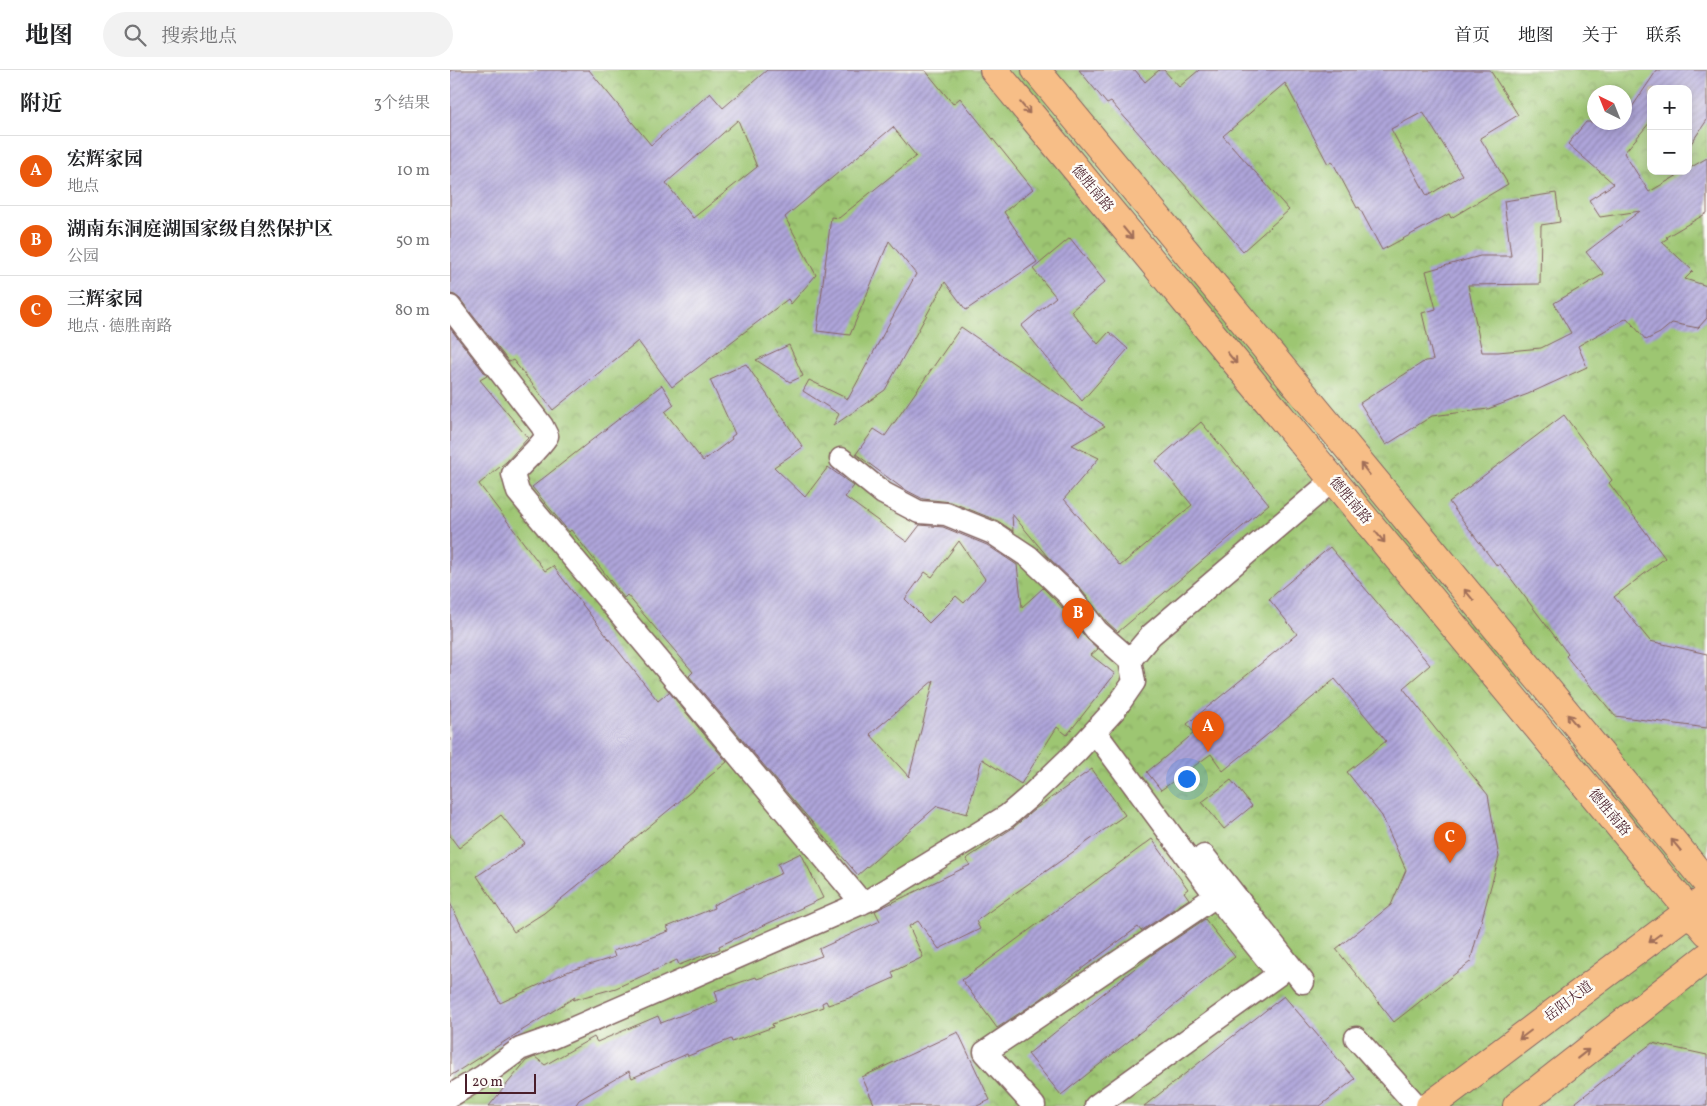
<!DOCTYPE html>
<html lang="zh">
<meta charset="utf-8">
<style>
:root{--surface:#fff;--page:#f2f2f2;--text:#202124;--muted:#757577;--line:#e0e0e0;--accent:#ea580c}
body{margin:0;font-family:Vollkorn,"Noto Serif SC",serif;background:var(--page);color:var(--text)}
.controls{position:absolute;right:15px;top:15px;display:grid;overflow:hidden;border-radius:10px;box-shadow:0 2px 12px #0003}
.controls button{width:45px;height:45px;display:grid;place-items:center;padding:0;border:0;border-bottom:1px solid var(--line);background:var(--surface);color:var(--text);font:25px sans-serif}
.compass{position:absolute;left:1137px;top:15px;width:45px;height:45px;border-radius:50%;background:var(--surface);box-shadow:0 2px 12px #0003;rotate:317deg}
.scale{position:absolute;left:15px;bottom:12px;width:71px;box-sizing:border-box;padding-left:5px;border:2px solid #4a1f2b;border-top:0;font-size:14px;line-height:18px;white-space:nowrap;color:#4a1f2b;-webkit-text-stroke:4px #fdfcf7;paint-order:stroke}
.you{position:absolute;left:736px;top:708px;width:18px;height:18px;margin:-12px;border:4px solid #fff;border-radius:50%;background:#1a73e8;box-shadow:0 0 0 8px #1a73e833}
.badge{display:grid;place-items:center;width:32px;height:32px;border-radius:50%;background:var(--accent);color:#fff;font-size:16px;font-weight:700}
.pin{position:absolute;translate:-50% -41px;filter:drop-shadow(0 1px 2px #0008)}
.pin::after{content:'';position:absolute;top:26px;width:18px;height:15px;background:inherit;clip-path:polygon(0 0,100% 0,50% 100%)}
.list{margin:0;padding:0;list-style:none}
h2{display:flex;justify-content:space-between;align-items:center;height:65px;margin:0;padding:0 20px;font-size:21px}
h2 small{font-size:16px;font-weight:400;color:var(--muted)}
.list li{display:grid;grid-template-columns:32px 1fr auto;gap:15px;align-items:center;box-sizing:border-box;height:70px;padding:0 20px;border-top:1px solid var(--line)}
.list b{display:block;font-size:19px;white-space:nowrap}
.list p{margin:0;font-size:16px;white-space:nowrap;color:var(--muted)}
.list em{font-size:16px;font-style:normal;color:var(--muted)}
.icon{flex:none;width:28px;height:28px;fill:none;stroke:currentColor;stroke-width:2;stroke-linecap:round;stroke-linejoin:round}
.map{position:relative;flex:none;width:1257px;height:1036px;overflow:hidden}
header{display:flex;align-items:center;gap:30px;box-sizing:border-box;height:70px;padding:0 25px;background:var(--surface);border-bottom:1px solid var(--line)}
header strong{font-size:24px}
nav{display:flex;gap:28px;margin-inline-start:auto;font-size:18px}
.search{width:350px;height:45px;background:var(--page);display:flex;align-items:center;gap:12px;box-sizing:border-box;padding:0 18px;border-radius:28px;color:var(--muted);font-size:19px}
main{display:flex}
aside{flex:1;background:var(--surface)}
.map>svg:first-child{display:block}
.park{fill:url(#park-crowns);stroke:#74724e;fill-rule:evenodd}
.building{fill:url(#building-hatch);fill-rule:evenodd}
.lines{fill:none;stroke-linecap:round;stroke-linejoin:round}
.street-casing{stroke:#836360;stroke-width:25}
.primary-casing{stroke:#836360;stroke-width:30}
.street{stroke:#fff;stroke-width:22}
.primary{stroke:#f7be87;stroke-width:28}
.oneway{stroke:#a06e59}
.labels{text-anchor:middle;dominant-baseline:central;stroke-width:5;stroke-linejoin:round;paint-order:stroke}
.street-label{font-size:14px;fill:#4a1f2b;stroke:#fdfcf7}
</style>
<header>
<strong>地图</strong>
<div class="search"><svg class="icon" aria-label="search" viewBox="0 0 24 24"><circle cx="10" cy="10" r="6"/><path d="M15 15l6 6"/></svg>搜索地点</div>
<nav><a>首页</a><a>地图</a><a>关于</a><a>联系</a></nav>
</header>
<main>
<aside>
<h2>附近<small>3个结果</small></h2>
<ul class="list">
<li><span class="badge">A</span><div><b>宏辉家园</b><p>地点</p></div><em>10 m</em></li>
<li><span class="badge">B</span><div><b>湖南东洞庭湖国家级自然保护区</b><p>公园</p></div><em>50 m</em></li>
<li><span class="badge">C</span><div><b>三辉家园</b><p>地点 · 德胜南路</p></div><em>80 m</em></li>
</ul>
</aside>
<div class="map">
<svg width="1257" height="1036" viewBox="0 0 1257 1036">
<defs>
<pattern id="park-crowns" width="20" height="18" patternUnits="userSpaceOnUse" patternTransform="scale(1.25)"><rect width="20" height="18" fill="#9dc672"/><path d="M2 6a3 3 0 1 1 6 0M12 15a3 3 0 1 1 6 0" fill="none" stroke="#82a05e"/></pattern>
<pattern id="building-hatch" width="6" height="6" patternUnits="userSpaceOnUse" patternTransform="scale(1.25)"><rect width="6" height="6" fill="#aea5da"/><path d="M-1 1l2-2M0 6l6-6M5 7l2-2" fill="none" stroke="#9086b1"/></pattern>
</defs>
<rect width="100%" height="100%" fill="#fdfcf7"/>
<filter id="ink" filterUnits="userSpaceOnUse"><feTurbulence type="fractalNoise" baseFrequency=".02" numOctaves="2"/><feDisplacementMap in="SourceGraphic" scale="10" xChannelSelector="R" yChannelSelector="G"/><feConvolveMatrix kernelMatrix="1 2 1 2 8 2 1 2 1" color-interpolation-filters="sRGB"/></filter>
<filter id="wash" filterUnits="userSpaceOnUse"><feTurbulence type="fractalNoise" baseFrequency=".0096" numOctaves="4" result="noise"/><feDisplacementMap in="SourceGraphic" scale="20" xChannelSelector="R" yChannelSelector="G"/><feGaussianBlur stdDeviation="1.12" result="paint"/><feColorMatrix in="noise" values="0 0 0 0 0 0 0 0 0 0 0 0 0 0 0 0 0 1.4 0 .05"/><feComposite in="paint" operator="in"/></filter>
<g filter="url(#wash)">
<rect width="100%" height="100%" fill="#eee1c2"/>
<path class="park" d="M 0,0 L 1257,0 L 1257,1036 L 0,1036 ZM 1201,19 L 1238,19 L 1238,101 L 1201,101 ZM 1144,22 L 1174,22 L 1174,52 L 1144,52 Z"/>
<g id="blocks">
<path class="building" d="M 0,0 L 139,0 L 201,75 L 260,23 L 273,38 L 317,0 L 475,0 L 503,34 L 510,28 L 583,119 L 554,142 L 587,192 L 516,240 L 495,212 L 435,320 L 383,356 L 389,344 L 353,321 L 359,310 L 398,329 L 466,204 L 439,171 L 400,265 L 367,261 L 381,147 L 389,148 L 466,86 L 443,57 L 335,147 L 366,205 L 341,234 L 338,229 L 222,317 L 188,271 L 103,340 L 63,290 L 59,292 L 10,229 L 5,225 L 0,224 ZM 288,50 L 307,97 L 243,148 L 216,113 Z
M 629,0 L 685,0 L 695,12 L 709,0 L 714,0 L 729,17 L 749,0 L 1040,0 L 1068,45 L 1030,68 L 1058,114 L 1001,148 L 999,144 L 932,180 L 909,137 L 907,138 L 882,91 L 878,94 L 835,13 L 773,66 L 839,140 L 793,181 L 661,32 L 657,34 ZM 973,42 L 1012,105 L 977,126 L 941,59 Z
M 1207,0 L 1257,0 L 1257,50 L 1238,78 L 1238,19 L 1201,19 L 1201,51 L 1174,83 L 1199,122 L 1235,101 L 1238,101 L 1238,99 L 1257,88 L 1257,143 L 1216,167 L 1218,168 L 1212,172 L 1243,201 L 1235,209 L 1257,216 L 1257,248 L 1248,258 L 1222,253 L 1210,263 L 1196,270 L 1177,248 L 1128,276 L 1137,297 L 1078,324 L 1038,339 L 982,346 L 936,375 L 910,333 L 975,291 L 983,290 L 972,243 L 986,239 L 976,201 L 1030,186 L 1061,186 L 1054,131 L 1106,123 L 1110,152 L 1091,155 L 1090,214 L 1018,215 L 1032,282 L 1048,282 L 1091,278 L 1121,263 L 1104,233 L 1154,204 L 1136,182 L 1190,141 L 1150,147 L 1139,130 L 1164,114 L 1118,74 L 1136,52 L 1174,52 L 1174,49 Z
M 620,168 L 655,212 L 621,241 L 648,274 L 659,262 L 678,279 L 632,331 L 571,256 L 606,227 L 583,199 Z
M 511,257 L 655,356 L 622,375 L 649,388 L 614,429 L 670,496 L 742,435 L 706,391 L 751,352 L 819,434 L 668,562 L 657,552 L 628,516 L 597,486 L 562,444 L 563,461 L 548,451 L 501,432 L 473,429 L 452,418 L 406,384 L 424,359 L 435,366 Z
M 0,258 L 37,306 L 30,310 L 78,368 L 56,392 L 29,414 L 95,501 L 103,496 L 158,568 L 208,631 L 219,622 L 277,692 L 94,843 L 64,862 L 27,806 L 75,774 L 51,745 L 9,778 L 0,766 Z
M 339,275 L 353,306 L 340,312 L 306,290 Z
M 296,294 L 353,377 L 324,397 L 355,427 L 378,397 L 404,416 L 395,427 L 457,472 L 470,455 L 493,457 L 537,475 L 567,495 L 572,537 L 593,518 L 609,534 L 637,569 L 648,579 L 641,585 L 665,604 L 617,665 L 607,657 L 571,714 L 532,689 L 517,744 L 487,736 L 408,805 L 348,736 L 239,606 L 243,602 L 177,525 L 174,528 L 121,460 L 119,462 L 82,417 L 212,315 L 224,335 L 215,342 L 253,391 L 282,369 L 281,367 L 285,364 L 260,310 ZM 509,471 L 535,509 L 514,533 L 506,526 L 479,553 L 455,529 L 475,502 L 482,507 ZM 484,610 L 459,707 L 420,664 Z
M 1114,345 L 1162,410 L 1159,413 L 1215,488 L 1164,527 L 1200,571 L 1257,584 L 1257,658 L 1165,646 L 1116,586 L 1118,584 L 1050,494 L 1047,496 L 999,432 Z
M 880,477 L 980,595 L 953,618 L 1038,725 L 1049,787 L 1020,892 L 944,952 L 886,879 L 941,835 L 956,800 L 932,746 L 897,702 L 936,671 L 885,609 L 773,701 L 761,684 L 711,720 L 697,702 L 744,663 L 737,654 L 847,564 L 819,529 Z
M 642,699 L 675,745 L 526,851 L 530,859 L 489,879 L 468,851 L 459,856 L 473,887 L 442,902 L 444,908 L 399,928 L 378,935 L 376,931 L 372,933 L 373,937 L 322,954 L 323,957 L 282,972 L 281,969 L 238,986 L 237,984 L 182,1008 L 179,1001 L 129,1030 L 125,1036 L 39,1036 L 76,991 L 85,987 L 95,995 L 144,967 L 147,972 L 208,946 L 211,953 L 268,931 L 265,921 L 306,907 L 307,909 L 372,886 L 369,879 L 430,851 L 425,841 L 520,795 L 516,789 L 564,757 L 585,739 Z
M 781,710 L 802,736 L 774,759 L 752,732 Z
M 702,769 L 738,819 L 734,822 L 739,829 L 691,861 L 688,857 L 588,931 L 547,958 L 512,910 Z
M 351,783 L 373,828 L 269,876 L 270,879 L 229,895 L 227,890 L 166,918 L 123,930 L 125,927 L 0,1006 L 0,833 L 50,933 L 119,901 L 165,887 L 163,881 L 219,861 L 217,857 L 264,838 L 263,835 L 332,803 L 328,794 Z
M 755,849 L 785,887 L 611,1025 L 578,984 L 700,886 Z
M 834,926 L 905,1009 L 870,1036 L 694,1036 Z
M 508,962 L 540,1030 L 527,1036 L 425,1036 L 412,1007 Z
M 1202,973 L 1257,985 L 1257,1036 L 1121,1036 Z"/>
</g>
</g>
<g filter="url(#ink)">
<use href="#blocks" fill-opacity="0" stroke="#836360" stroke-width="1"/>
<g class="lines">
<defs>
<path id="street" d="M 0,237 L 92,356 L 97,366 C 87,381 74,390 63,404 L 68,422 L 412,833
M 391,389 L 433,423 L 469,442 L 496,444 L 543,463 L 579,487 L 619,525 L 647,561 L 680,590
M 754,786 L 853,912
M 906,968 L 967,1036
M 0,1026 L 32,1007 L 70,979 L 101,968 L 423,828 L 557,746 L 578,728 L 626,682 L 666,638 L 684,612 L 680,590 L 701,565 L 883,410
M 584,1036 L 535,982 L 766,826 L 645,662
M 646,1036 L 829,904 L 766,826"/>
<path id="primary" d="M 544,0 L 1257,862
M 586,0 L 1257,813
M 980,1036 L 1254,830
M 1067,1036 L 1257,887"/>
</defs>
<use href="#street" class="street-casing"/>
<use href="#primary" class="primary-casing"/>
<use href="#street" class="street"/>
<use href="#primary" class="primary"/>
</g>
<defs><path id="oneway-shaft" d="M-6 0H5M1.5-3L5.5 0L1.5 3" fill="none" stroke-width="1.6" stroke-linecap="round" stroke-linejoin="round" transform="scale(1.25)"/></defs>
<g class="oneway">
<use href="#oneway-shaft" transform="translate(575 38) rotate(50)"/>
<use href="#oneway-shaft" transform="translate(678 163) rotate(50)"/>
<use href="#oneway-shaft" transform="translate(782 288) rotate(50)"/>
<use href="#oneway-shaft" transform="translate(915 399) rotate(-129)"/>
<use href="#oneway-shaft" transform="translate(930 467) rotate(50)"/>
<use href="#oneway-shaft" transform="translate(1019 525) rotate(-129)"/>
<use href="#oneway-shaft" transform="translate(1122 650) rotate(-130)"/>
<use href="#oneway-shaft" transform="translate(1226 775) rotate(-130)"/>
<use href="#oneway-shaft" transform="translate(1205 868) rotate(143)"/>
<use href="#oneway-shaft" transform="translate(1075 965) rotate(143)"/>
<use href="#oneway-shaft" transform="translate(1133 984) rotate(-38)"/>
</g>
</g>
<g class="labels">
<g class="street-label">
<text transform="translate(642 119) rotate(50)">德胜南路</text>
<text transform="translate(900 431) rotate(50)">德胜南路</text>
<text transform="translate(1159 743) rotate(50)">德胜南路</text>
<text transform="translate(1119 932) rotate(-37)">岳阳大道</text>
</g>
</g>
</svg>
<div class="controls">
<button>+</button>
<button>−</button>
</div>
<svg class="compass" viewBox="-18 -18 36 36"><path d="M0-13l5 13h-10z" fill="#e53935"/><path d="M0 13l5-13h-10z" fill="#757577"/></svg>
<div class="scale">20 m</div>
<div class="you"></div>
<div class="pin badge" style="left:758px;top:682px">A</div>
<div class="pin badge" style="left:628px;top:569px">B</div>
<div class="pin badge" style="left:1000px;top:793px">C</div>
</div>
</main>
